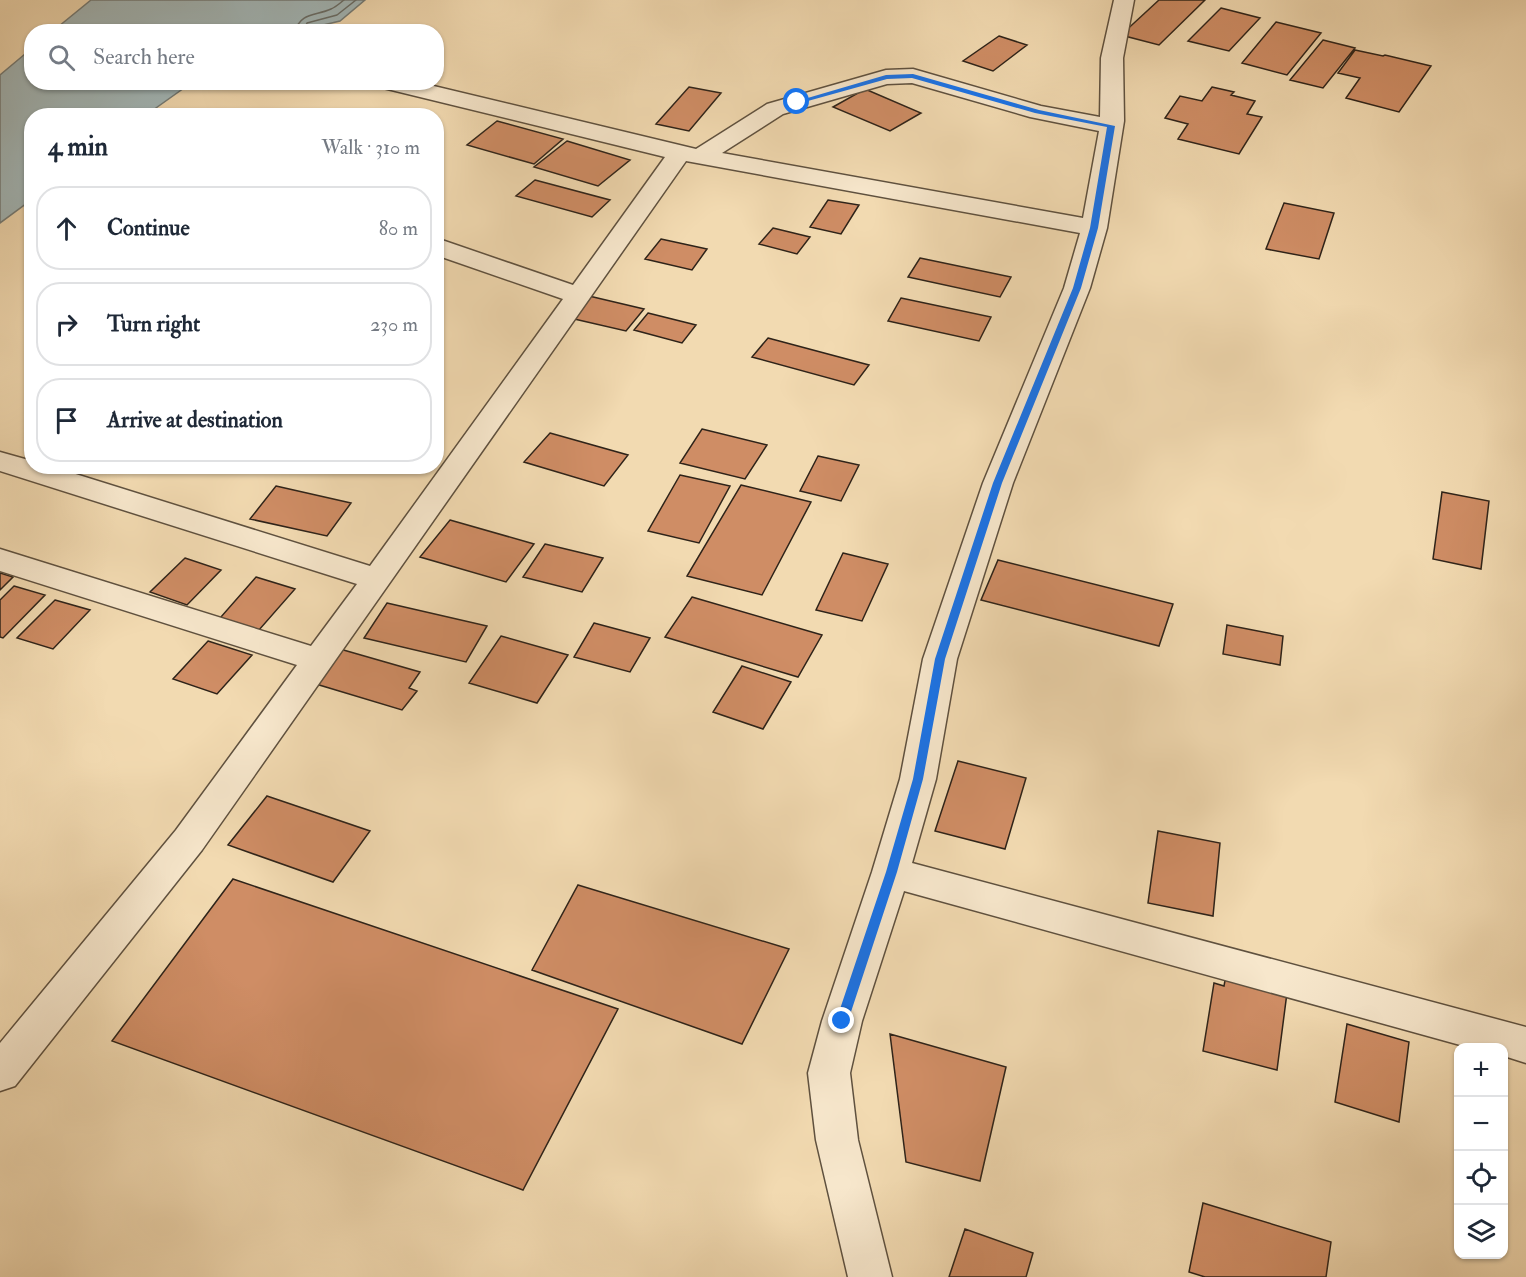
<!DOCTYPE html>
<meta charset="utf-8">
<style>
:root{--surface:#fff;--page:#f2f2f3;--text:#1f2937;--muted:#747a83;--line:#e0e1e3}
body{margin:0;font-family:"IM FELL Double Pica",serif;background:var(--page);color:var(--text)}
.controls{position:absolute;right:18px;bottom:18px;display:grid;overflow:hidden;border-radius:12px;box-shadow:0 2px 4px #0004}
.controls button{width:54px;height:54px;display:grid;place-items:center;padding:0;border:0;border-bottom:2px solid var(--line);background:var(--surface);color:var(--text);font:30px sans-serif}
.stop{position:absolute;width:18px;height:18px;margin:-14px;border:4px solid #1a73e8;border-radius:50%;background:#fff}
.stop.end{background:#1a73e8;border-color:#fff;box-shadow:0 2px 6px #0008}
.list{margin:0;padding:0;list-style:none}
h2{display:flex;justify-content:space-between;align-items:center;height:78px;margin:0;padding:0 24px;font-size:26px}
h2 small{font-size:20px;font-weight:400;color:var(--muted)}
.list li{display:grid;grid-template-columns:39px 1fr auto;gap:18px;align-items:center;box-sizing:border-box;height:84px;margin:0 12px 12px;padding:0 12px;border:2px solid var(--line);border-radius:24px}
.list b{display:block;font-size:22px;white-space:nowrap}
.list em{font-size:20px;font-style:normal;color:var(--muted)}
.icon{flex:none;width:33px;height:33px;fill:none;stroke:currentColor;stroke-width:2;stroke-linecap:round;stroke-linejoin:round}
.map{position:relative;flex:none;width:1526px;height:1277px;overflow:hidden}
.search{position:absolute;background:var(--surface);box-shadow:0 2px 4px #0004;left:24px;top:24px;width:420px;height:66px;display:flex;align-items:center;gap:15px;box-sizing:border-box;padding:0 21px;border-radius:24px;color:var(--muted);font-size:22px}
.panel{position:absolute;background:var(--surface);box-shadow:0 2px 4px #0004;left:24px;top:108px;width:420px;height:366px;border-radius:24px}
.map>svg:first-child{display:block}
.water{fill:#a2b7b8;stroke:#747c78;stroke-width:1.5}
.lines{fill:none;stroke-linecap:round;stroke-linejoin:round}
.shore{stroke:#686d68;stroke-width:1.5}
.building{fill:#cf8d65;stroke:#2e2319;stroke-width:1.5}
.minor-casing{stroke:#5f513f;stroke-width:3}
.minor{fill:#f7e7cc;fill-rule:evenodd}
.route{fill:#1a73e8}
</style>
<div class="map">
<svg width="1526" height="1277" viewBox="0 0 1526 1277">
<rect width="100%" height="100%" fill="#f2dab1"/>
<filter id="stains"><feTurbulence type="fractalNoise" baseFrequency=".00333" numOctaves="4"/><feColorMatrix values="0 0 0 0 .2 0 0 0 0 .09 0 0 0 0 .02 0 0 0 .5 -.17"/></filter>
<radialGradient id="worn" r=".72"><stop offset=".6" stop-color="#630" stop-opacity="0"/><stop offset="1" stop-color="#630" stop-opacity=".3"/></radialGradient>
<path class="water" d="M 91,0 L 365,0 L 340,21 L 298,31 L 53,31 Z
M 31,49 L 32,82 L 191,83 L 146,115 L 32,116 L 31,200 L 0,223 L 0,75 Z"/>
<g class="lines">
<path class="shore" d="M 295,32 C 300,12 316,16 331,9 C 336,7 340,3 344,0
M 303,32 L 307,23 L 337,15 L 356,0"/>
</g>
<path class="building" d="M 1159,0 L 1205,0 L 1159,45 L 1121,35 Z
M 1221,8 L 1260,18 L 1229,51 L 1188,41 Z
M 1276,22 L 1321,33 L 1287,75 L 1242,63 Z
M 999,36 L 1027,45 L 993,71 L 963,61 Z
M 1323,40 L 1355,48 L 1323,88 L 1290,80 Z
M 1355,50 L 1383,56 L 1385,55 L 1431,66 L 1399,112 L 1346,98 L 1360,78 L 1338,73 Z
M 689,87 L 721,93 L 689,131 L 656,124 Z
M 1212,87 L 1234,92 L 1231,95 L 1255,101 L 1247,114 L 1262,117 L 1239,154 L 1178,139 L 1188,124 L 1165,118 L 1180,96 L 1202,101 Z
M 865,89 L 921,113 L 890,131 L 833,107 Z
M 497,121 L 563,139 L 534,164 L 467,145 Z
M 567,141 L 630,160 L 598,186 L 534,167 Z
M 535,180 L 610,200 L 592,217 L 516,196 Z
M 828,200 L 859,205 L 841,234 L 810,227 Z
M 1284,203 L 1334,213 L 1319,259 L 1266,249 Z
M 773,228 L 810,237 L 797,254 L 759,244 Z
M 661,239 L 707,249 L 692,270 L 645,259 Z
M 920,258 L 1011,277 L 1000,297 L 908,277 Z
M 589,296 L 644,309 L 626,331 L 570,318 Z
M 901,298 L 991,317 L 979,341 L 888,321 Z
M 648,313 L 696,325 L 682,343 L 634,330 Z
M 768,338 L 869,365 L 854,385 L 752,357 Z
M 702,429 L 767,445 L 745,479 L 680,463 Z
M 550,433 L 628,455 L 604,486 L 524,462 Z
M 818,456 L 859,465 L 841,501 L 800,491 Z
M 680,475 L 730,486 L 699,543 L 648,531 Z
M 741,485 L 811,502 L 762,595 L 687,576 Z
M 276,486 L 351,503 L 327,536 L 250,519 Z
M 1442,492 L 1489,501 L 1481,569 L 1433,559 Z
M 450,520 L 534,544 L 506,582 L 420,557 Z
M 545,544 L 603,558 L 582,592 L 523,577 Z
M 843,553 L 888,564 L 862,621 L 816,610 Z
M 185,558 L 221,570 L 187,605 L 150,592 Z
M 998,560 L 1173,604 L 1159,646 L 981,600 Z
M 0,573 L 13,577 L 0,590 Z
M 256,577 L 295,589 L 259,630 L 220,618 Z
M 14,586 L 45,595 L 3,638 L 0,637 L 0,600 Z
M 692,597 L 822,635 L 798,677 L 665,637 Z
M 55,600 L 90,610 L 53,649 L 17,638 Z
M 387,603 L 487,626 L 466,662 L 364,638 Z
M 594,623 L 650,638 L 630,672 L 574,657 Z
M 1227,625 L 1283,636 L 1280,665 L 1223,654 Z
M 501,636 L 568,655 L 537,703 L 469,683 Z
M 208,641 L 252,655 L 217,694 L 173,679 Z
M 333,647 L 420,672 L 409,688 L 417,691 L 402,710 L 306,681 Z
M 742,666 L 791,682 L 763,729 L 713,712 Z
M 958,761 L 1026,778 L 1005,849 L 935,831 Z
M 267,796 L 370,831 L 333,882 L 228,845 Z
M 1158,831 L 1220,843 L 1213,916 L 1148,903 Z
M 233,879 L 618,1009 L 523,1190 L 112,1041 Z
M 578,885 L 789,949 L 742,1044 L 532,970 Z
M 1227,970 L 1288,985 L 1277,1070 L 1203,1051 L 1214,983 L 1224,986 Z
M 1347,1024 L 1409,1042 L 1399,1122 L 1335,1102 Z
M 890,1034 L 1006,1067 L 980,1181 L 906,1162 Z
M 1203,1203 L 1331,1242 L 1326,1277 L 1205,1277 L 1189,1272 Z
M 965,1229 L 1033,1253 L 1026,1277 L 949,1277 Z"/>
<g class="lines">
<defs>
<path id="minor" d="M 1114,0 L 1134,0 L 1123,58 L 1124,121 L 1107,228 L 1090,288 L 1013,483 L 957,659 L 936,779 L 912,863 L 1526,1027 L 1526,1063 L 1504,1056 L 1504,1048 L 1471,1048 L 904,891 L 862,1021 L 850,1073 L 858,1140 L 892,1277 L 848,1277 L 816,1140 L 808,1073 L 822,1021 L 872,872 L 900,779 L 923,659 L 983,483 L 1064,288 L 1080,233 L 686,161 L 202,850 L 15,1086 L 0,1091 L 0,1043 L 176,830 L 297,665 L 0,571 L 0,549 L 311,646 L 357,584 L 0,471 L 0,452 L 32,461 L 32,466 L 50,466 L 370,566 L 563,299 L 436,255 L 436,238 L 573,285 L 665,157 L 379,87 L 376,82 L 417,82 L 696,149 L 767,104 L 886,70 L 913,69 L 1041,106 L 1100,117 L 1101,58 ZM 912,83 L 1030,117 L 1099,131 L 1083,218 L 722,153 L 783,114 L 887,84 Z"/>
</defs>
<use href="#minor" class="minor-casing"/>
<use href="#minor" class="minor"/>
</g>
<path class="route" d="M 913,74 L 1039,110 L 1115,126 L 1098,228 L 1081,288 L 1002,483 L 945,659 L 923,779 L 897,872 L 848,1021 L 842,1026 L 836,1021 L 886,872 L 913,779 L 935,659 L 993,483 L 1073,288 L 1090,228 L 1107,127 L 1035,113 L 912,78 L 887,79 L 797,104 L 794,102 L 886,75 Z"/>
<rect width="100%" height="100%" filter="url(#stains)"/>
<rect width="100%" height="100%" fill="url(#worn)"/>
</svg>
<div class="controls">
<button>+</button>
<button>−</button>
<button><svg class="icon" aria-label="locate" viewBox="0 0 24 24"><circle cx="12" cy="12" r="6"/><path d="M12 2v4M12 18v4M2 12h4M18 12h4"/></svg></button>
<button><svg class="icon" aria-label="layers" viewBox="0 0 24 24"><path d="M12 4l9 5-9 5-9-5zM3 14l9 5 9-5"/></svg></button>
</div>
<div class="stop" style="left:797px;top:102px"></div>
<div class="stop end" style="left:842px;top:1021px"></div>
<div class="search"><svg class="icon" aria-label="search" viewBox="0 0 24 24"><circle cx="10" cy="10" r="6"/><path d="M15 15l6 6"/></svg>Search here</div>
<section class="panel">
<h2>4 min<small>Walk · 310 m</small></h2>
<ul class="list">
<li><svg class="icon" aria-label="ahead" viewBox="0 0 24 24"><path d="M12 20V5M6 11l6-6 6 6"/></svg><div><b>Continue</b></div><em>80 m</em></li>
<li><svg class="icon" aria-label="right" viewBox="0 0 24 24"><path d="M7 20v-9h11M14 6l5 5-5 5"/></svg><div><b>Turn right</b></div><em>230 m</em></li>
<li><svg class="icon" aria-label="arrive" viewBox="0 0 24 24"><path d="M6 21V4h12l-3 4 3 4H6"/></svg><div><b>Arrive at destination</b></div></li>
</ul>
</section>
</div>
